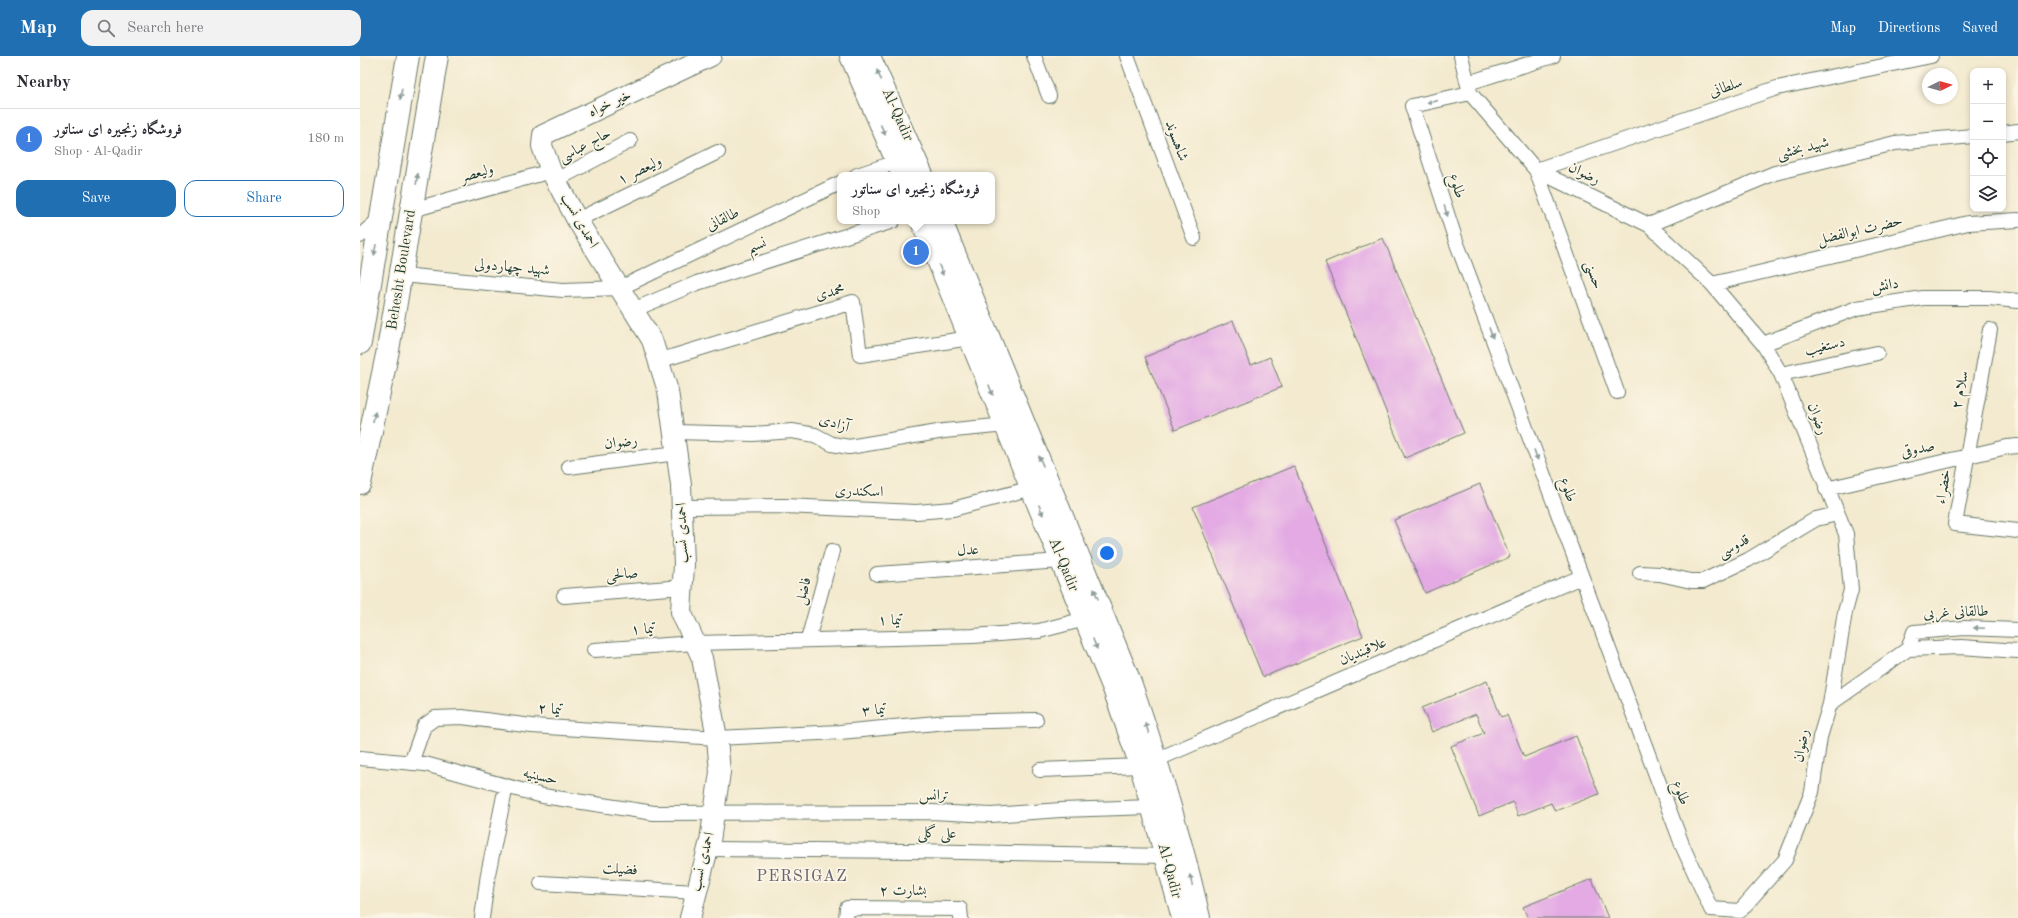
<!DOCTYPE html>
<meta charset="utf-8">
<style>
:root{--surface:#fff;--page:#f2f2f3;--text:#2b2b33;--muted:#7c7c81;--line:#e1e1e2;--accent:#1f6fb2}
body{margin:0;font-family:"Old Standard TT",Amiri,serif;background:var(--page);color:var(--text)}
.controls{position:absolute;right:12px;top:12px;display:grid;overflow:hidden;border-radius:8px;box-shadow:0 2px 6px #0003}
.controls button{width:36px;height:36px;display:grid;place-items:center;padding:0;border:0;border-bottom:1px solid var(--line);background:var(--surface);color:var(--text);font:20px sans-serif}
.compass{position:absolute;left:1562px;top:12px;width:36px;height:36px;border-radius:50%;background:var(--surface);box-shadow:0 2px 6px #0003;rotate:85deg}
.you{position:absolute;left:747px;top:497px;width:14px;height:14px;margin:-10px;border:3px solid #fff;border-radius:50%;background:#1a73e8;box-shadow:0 0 0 6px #1a73e833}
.badge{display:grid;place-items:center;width:26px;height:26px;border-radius:50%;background:var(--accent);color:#fff;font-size:13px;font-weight:700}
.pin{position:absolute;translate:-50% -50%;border:2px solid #fff;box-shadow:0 1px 4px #0006}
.popup{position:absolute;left:477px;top:116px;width:158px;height:52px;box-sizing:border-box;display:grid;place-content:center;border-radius:8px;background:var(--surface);filter:drop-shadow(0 1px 3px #0005);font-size:13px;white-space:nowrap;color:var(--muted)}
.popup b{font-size:15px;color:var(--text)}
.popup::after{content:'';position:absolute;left:50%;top:100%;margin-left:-8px;border:8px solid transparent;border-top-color:var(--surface)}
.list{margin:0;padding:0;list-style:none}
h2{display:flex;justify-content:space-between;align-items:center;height:52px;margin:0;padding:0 16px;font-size:17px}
h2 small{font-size:13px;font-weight:400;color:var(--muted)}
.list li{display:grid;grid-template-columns:26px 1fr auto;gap:12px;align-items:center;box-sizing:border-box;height:60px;padding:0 16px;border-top:1px solid var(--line)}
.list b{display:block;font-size:15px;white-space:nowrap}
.list p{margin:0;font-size:13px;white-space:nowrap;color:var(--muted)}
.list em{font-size:13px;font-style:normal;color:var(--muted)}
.actions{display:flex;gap:8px;padding:12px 16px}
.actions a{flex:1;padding:9px 0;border:1px solid var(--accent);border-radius:12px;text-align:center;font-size:14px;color:var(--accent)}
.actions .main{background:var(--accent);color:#fff}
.icon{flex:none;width:22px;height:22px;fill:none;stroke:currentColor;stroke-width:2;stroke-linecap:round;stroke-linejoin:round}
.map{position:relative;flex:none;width:1658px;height:862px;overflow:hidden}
header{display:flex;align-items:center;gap:24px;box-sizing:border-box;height:56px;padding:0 20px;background:var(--accent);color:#fff}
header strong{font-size:19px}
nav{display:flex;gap:22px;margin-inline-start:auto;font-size:14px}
.search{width:280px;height:36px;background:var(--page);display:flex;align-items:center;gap:10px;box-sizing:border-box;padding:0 14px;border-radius:12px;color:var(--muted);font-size:15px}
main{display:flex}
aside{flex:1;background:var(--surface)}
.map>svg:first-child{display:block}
.building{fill:#e3aae4}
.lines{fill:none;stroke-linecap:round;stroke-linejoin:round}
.street-casing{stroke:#697a6a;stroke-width:16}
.secondary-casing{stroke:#697a6a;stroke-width:22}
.highway-casing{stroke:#697a6a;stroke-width:24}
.street{stroke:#fff;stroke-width:14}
.secondary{stroke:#fff;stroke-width:20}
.highway{stroke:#fff;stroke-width:22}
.oneway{fill:#8f9e9a}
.labels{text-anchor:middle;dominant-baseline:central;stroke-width:3.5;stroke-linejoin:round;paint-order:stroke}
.street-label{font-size:15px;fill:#1f3d34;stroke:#fcf5e5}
.neighbourhood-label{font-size:16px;letter-spacing:1px;fill:#646372;stroke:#fcf5e5}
</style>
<header>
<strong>Map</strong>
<div class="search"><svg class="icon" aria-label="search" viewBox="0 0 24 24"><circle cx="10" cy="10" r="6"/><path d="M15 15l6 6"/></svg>Search here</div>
<nav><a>Map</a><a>Directions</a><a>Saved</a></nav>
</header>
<main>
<aside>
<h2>Nearby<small></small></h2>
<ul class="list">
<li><span class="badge" style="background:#3f7fe0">1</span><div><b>فروشگاه زنجیره ای سناتور</b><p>Shop · Al-Qadir</p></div><em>180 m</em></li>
</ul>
<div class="actions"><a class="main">Save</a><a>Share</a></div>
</aside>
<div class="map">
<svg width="1658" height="862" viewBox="0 0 1658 862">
<rect width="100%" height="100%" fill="#fcf5e5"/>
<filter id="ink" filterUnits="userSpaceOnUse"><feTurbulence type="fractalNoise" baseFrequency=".025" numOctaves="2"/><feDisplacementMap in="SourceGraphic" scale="8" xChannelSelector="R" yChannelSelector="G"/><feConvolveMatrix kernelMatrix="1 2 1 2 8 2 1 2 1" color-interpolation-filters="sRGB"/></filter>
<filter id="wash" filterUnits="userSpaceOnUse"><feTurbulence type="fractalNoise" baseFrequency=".012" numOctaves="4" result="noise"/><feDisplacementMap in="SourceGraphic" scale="16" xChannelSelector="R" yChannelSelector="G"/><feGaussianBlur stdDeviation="0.9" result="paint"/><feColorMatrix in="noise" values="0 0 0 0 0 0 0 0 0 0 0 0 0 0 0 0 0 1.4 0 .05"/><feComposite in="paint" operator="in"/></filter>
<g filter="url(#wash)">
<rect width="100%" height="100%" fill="#f3eacf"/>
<g id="blocks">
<path class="building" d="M 1023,182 L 1104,377 L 1045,402 L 965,206 Z
M 873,265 L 891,309 L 910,301 L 922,331 L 815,374 L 785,301 Z
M 934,410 L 1003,580 L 903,621 L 833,451 Z
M 1120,428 L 1150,501 L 1065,537 L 1034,464 Z
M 1127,625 L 1141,661 L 1147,659 L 1164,701 L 1216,680 L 1239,738 L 1195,755 L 1191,747 L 1158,760 L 1153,746 L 1119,760 L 1091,690 L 1124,677 L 1116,658 L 1072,676 L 1062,652 Z
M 1232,823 L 1248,862 L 1168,862 L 1163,851 Z"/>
</g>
</g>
<g filter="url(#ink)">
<use href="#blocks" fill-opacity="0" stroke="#697a6a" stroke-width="1"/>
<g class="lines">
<defs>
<path id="street" d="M 674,0 L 689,40
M 767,0 L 834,182
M 1101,0 L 1110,37 L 1176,114 L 1289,169 L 1352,228 L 1403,288 L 1421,318 L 1486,478 L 1491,534 L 1485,556 L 1470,648 L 1460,681 L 1452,736 L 1425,804 L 1380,855 L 1351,853 L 1323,791 L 1096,185 L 1052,50 L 1110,37
M 1108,27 L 1193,0
M 1643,77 L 1658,75
M 497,119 L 537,106
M 196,124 L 270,85
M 52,154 L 191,115
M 217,164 L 358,96
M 1289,169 L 1415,117 L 1535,87 L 1613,80
M 0,180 L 21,162
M 41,219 L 203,234 L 260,232 L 480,127
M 1352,228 L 1608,167 L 1658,164
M 273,254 L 337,227 L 533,165
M 1630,274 L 1595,468 L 1658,475
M 1403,288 L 1497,252 L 1563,242 L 1629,242 L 1658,245
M 298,305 L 493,246 L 500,299 L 610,282
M 1421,318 L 1517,297
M 1257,336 L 1176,114 L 1417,32 L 1571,0
M 314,376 L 393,378 L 432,375 L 455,379 L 472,388 L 489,391 L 584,375 L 646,369
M 209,411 L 317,397
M 1466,433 L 1647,391 L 1658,390
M 322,451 L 425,450 L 556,456 L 593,453 L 672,432
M 1280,517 L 1300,518 L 1331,525 L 1343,525 L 1388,504 L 1456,463 L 1477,458
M 517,518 L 701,505
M 204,540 L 323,531
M 448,584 L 472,495
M 1548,593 L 1601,591 L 1658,595
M 234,594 L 335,587 L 613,580 L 679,575 L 725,563
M 1470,648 L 1548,593 L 1554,576 L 1605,572 L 1658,574
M 0,702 L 65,708 L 183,740 L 294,757 L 572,756 L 631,759 L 701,754 L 792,751
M 798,703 L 1221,521
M 51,707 L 64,670 L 75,662 L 102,661 L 172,670 L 357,682 L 480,676 L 587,666 L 676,664
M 680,714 L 780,710
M 348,793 L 552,795 L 806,800
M 181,827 L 336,836
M 122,862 L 128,818 L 146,730
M 486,862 L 487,852 L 600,853 L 601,862"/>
<path id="secondary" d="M 490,0 L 542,119
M 510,0 L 563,119
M 561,165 L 753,633 L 780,710 L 822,862
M 582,165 L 771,626 C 798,704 822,782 840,862
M 330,862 L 350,785 L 360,716 L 357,682 L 342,602 L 321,556 L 324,509 L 321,429 L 308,335 L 292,284 L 217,164 L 191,115 L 182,90 L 183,79 L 351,0"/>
<path id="highway" d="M 0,287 L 48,0
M 0,427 L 28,294 L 77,0"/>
</defs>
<use href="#street" class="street-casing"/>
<use href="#secondary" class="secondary-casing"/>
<use href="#highway" class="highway-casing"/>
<use href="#street" class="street"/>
<use href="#secondary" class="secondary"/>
<use href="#highway" class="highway"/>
</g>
<defs><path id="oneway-solid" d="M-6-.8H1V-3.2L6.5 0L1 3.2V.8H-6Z"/></defs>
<g class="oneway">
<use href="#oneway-solid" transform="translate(519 19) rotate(-114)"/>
<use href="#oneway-solid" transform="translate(41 38) rotate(99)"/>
<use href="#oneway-solid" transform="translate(1072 46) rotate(167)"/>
<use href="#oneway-solid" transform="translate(523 74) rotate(66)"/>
<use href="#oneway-solid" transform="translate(57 123) rotate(-81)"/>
<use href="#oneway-solid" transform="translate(1086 155) rotate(72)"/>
<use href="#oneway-solid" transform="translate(15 194) rotate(100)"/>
<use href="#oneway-solid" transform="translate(581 214) rotate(68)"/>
<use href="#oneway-solid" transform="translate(1131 277) rotate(70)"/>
<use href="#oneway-solid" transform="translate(631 334) rotate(68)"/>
<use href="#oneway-solid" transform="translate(14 361) rotate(-78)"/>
<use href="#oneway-solid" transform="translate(1176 399) rotate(70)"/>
<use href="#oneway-solid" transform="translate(681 405) rotate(-112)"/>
<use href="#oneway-solid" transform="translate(681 454) rotate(68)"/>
<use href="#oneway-solid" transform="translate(736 538) rotate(-112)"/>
<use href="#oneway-solid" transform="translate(1619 572) rotate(-177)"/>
<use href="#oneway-solid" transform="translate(735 588) rotate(68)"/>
<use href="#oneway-solid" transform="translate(787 672) rotate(-109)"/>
<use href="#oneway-solid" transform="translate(831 824) rotate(-103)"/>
</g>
</g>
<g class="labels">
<g class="street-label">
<text transform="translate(1366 32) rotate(-19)">سلطانی</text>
<text transform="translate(250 48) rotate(-25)">خیر خواه</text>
<text transform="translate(537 59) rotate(66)">Al-Qadir</text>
<text transform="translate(816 85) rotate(70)">شاهسوند</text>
<text transform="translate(225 90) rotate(-28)">حاج عباسی</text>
<text transform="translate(1443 93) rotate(-14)">شهید بخشی</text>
<text transform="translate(280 115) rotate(-26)">ولیعصر ۱</text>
<text transform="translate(117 118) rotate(-16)">ولیعصر</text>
<text transform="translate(1224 118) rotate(26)">رضوان</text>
<text transform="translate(1096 130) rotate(72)">طلوع</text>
<text transform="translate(363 164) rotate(-26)">طالقانی</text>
<text transform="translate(219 165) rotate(60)">احمدی نسب</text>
<text transform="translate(1500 175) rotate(-13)">حضرت ابوالفضل</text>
<text transform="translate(397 190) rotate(-17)">نسیم</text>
<text transform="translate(152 212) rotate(5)">شهید چهاردولی</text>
<text transform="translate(42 214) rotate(-81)">Behesht Boulevard</text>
<text transform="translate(1233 219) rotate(70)">حسنی</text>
<text transform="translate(1525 230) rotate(-8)">دانش</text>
<text transform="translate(470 237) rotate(-13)">محمدی</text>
<text transform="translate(1465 291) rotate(-13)">دستغیب</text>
<text transform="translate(1601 334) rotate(-79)">سلام ۲</text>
<text transform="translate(1457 363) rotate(69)">رضوان</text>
<text transform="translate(474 368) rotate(18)">آزادی</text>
<text transform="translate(261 387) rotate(-7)">رضوان</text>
<text transform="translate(1558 394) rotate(-13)">صدوقی</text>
<text transform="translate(1584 431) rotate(-81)">خضراء</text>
<text transform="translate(1207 434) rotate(70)">طلوع</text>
<text transform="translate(499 436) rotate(2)">اسکندری</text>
<text transform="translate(323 477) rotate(-92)">احمدی نسب</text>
<text transform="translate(1374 491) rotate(-28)">قدوسی</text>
<text transform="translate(608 495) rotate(-4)">عدل</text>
<text transform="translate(703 509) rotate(68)">Al-Qadir</text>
<text transform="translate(262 519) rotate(-5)">صالحی</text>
<text transform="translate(444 535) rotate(-75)">فاضل</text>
<text transform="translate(1596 557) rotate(-2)">طالقانی غربی</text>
<text transform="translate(530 565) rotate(-1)">تیما ۱</text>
<text transform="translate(283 574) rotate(-4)">۱ تیما</text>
<text transform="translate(1003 596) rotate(-23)">علاقبندیان</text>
<text transform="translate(190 654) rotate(3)">تیما ۲</text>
<text transform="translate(514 655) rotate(-6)">تیما ۳</text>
<text transform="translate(1442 690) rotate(-80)">رضوان</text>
<text transform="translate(180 721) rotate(13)">حسینیه</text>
<text transform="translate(1320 737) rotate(69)">طلوع</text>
<text transform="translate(574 740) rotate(2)">ترانس</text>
<text transform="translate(577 778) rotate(1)">علی گلی</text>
<text transform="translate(343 806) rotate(-76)">احمدی نسب</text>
<text transform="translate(260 814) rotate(3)">فضیلت</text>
<text transform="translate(809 815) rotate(75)">Al-Qadir</text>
<text x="543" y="835">بشارت ۲</text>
</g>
<g class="neighbourhood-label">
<text x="442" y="821">PERSIGAZ</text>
</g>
</g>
</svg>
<div class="controls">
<button>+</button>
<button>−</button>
<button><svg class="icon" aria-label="locate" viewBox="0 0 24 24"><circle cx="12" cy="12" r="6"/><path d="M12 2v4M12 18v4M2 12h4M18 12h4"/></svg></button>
<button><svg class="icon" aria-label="layers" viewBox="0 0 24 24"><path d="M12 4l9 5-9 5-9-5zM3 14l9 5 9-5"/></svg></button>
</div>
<svg class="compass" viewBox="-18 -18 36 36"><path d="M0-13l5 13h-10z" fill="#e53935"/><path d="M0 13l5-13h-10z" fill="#7c7c81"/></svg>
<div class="you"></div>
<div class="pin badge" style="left:556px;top:196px;background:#3f7fe0">1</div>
<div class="popup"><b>فروشگاه زنجیره ای سناتور</b>Shop</div>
</div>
</main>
